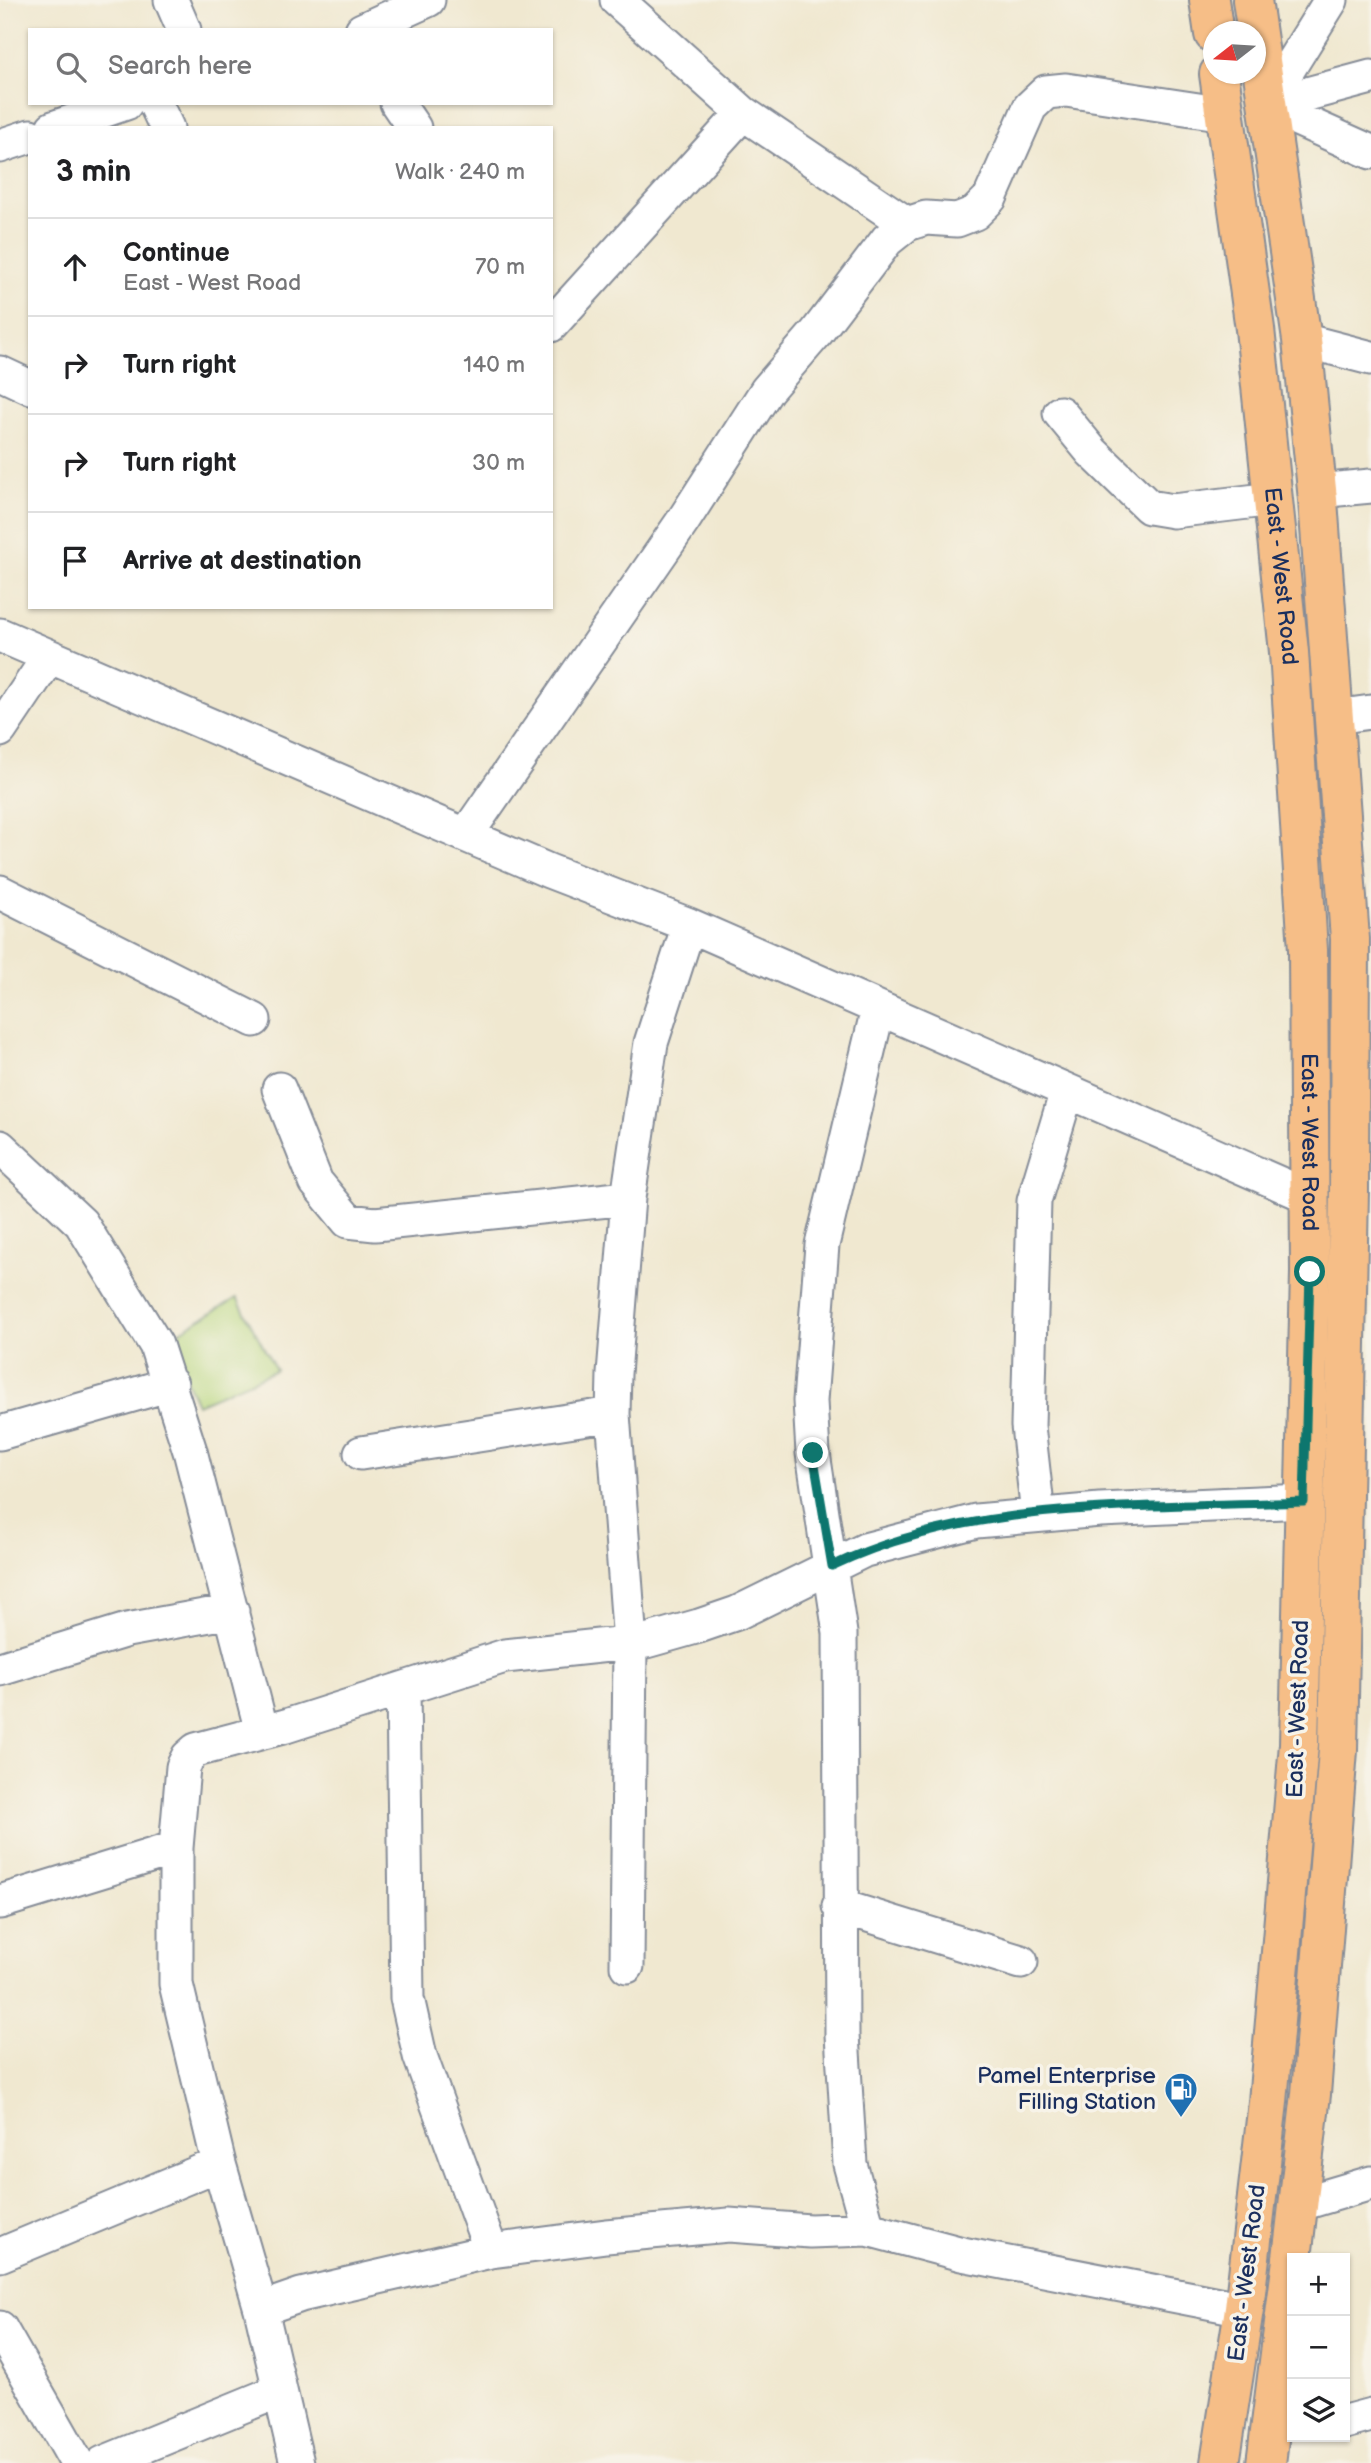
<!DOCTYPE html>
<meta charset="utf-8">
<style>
:root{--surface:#fff;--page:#f2f2f2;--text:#202124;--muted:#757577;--line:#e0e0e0}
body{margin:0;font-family:"Balsamiq Sans",sans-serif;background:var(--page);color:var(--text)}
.controls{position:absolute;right:21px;bottom:21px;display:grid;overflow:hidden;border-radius:0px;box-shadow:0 2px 5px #0004}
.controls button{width:63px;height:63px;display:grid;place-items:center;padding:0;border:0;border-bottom:2px solid var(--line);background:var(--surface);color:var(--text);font:35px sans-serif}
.compass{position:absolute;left:1203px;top:21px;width:63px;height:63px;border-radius:50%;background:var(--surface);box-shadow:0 2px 5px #0004;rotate:253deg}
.stop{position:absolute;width:21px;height:21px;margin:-16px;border:5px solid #0f766e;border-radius:50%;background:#fff}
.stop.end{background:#0f766e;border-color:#fff;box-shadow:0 2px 7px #0008}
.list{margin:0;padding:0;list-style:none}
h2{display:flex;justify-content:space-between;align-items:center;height:91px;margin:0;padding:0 28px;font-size:30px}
h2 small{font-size:23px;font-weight:400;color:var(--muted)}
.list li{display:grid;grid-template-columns:46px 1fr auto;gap:21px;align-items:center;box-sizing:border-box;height:98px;padding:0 28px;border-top:2px solid var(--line)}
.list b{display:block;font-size:26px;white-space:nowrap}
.list p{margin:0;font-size:23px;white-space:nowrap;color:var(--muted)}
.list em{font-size:23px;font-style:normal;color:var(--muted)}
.icon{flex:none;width:38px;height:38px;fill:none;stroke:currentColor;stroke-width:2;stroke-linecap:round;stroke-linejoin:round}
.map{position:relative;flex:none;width:1371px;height:2463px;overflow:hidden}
.search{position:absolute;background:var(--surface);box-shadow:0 2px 5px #0004;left:28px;top:28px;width:525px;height:77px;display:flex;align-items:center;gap:18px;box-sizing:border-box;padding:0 24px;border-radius:0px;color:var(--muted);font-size:26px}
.panel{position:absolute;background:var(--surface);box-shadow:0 2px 5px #0004;left:28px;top:126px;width:525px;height:483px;border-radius:0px}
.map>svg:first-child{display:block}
.green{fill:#b7d77e;stroke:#69836e;stroke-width:2}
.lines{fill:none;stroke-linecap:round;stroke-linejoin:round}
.minor-casing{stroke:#868c97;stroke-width:37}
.major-casing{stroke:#868c97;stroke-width:42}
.minor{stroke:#fff;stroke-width:33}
.major{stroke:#f6be87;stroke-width:38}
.route{stroke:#0f766e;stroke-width:9}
.labels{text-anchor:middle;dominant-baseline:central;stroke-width:7;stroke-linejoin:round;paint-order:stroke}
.street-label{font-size:23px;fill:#1b2f5e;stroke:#f7f3e8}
.poi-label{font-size:23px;fill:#1b2f5e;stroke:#f7f3e8;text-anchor:end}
</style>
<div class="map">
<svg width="1371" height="2463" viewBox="0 0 1371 2463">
<rect width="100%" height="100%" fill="#f7f3e8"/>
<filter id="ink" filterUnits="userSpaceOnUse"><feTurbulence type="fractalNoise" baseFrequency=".0143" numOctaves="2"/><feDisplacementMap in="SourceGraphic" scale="14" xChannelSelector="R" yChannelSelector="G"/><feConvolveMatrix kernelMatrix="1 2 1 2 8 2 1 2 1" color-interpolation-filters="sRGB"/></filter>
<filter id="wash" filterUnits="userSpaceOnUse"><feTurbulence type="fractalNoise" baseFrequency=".00686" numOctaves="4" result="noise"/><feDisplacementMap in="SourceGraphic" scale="28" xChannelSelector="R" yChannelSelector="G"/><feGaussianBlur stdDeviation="1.57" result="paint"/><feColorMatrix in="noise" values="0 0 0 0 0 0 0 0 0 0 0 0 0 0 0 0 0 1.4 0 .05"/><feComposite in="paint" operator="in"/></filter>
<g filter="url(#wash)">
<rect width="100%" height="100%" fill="#f0e8d0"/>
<path class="green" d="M 237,1298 L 276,1370 L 197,1404 L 167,1339 Z"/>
</g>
<g filter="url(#ink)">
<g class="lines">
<defs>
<path id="minor" d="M 171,0 L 184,30
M 617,0 L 743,113 L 907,224
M 362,30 L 428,0
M 155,103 L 167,128
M 397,103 L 414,128
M 1266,105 L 1331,0
M 1266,105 L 1371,152
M 1266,105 L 1371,77
M 53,128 L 126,103
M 0,146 L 30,136
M 551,325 L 743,113
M 1302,340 L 1371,358
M 0,373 L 30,387
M 1060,413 L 1092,452 L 1149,507 L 1173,511 L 1273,499
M 1317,491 L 1371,486
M 0,635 L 549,871 L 689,925 L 1310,1197
M 1335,717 L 1371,712
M 0,730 L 49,657
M 466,835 L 683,521 L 767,390 L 817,332 L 887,240 L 907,224 L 926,218 L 957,220 L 975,213 L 990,198 L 1030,107 L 1046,92 L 1066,90 L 1225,114
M 0,892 L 254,1020
M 279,1089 L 316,1182 L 348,1221 L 375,1224 L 628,1198
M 0,1147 L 81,1223 L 156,1345 L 190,1451 L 262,1732
M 0,1433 L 171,1384
M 361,1453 L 613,1414
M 1038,1515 L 1028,1426 L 1034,1201 L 1067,1091
M 0,1669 L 127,1630 L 232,1611
M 403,1689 L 407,1998 L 420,2056 L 491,2251
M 0,1902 L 176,1848
M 839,1906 L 1021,1962
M 627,1966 L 630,1643 L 613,1414 L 614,1374 L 628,1198 L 651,1043 L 689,925
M 1297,2205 L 1371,2183
M 868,2229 L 850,2164 L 842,2035 L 840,1633 L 813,1453 L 810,1401 L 822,1245 L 878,1009
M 0,2255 L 219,2164
M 261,2309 L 301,2295 L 491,2251 L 606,2236 L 729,2225 L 810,2231 L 868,2229 L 962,2254 L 1244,2309
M 0,2328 L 77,2463
M 1345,2422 L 1371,2415
M 103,2463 L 279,2391
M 297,2463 L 261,2309 L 219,2164 L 176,1984 L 176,1848 L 183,1767 L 188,1757 L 196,1750 L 286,1726 L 505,1656 L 646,1641 L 699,1626 L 737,1613 L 865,1550 L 976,1521 L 1100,1510 L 1305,1501"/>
<g id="major">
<path d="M 1209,0 L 1214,34"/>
<path d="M 1252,0 L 1302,340 L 1318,500 L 1350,939 L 1349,1191 L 1338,1750 L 1311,2094 L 1292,2258"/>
<path id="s1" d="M 1219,74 L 1255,329 L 1289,652 L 1308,950 L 1310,1272 L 1299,1744 L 1268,2102 L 1244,2309 L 1220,2463"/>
<path d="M 1266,2463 L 1292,2260"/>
</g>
</defs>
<use href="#minor" class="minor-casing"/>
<use href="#major" class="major-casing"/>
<use href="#minor" class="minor"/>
<use href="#major" class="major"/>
</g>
</g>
<g class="lines" filter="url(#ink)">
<path class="route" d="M 813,1453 L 832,1566 C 973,1498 1151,1508 1304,1502 L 1310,1272"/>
</g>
<defs>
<symbol id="fuel-pin" viewBox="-11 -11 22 30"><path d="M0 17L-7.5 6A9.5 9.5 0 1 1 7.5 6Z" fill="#1f6fb2" stroke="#f7f3e8"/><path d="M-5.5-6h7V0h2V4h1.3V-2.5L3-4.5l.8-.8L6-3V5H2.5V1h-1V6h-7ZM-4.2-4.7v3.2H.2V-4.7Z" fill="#fff"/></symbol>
</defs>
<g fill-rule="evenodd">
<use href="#fuel-pin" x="1162" y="2070" width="38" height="52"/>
</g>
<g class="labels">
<g class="street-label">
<text stroke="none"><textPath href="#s1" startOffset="506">East - West Road</textPath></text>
<text stroke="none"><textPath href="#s1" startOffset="1073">East - West Road</textPath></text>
<text transform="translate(1298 1709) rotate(-88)">East - West Road</text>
<text transform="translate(1247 2273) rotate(-83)">East - West Road</text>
</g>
<g class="poi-label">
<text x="1156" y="2076">Pamel Enterprise<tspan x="1156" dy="26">Filling Station</tspan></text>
</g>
</g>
</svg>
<div class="controls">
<button>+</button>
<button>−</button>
<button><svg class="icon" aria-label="layers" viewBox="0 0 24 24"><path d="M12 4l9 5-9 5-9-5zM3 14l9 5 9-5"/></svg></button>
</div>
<svg class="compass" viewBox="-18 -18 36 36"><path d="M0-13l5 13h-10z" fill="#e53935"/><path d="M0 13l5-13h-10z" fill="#757577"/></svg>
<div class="stop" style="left:1310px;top:1272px"></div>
<div class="stop end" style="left:813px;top:1453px"></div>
<div class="search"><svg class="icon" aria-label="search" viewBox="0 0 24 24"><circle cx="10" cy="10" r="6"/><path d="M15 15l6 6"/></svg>Search here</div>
<section class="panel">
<h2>3 min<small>Walk · 240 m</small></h2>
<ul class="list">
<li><svg class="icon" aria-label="ahead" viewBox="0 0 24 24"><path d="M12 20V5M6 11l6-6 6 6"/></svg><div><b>Continue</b><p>East - West Road</p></div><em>70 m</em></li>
<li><svg class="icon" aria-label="right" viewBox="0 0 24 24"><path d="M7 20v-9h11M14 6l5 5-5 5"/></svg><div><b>Turn right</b></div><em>140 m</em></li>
<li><svg class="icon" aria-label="right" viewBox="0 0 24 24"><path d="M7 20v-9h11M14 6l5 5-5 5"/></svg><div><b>Turn right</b></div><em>30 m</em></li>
<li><svg class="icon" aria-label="arrive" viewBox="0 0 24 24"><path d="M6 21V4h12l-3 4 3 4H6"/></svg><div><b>Arrive at destination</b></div></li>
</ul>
</section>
</div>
